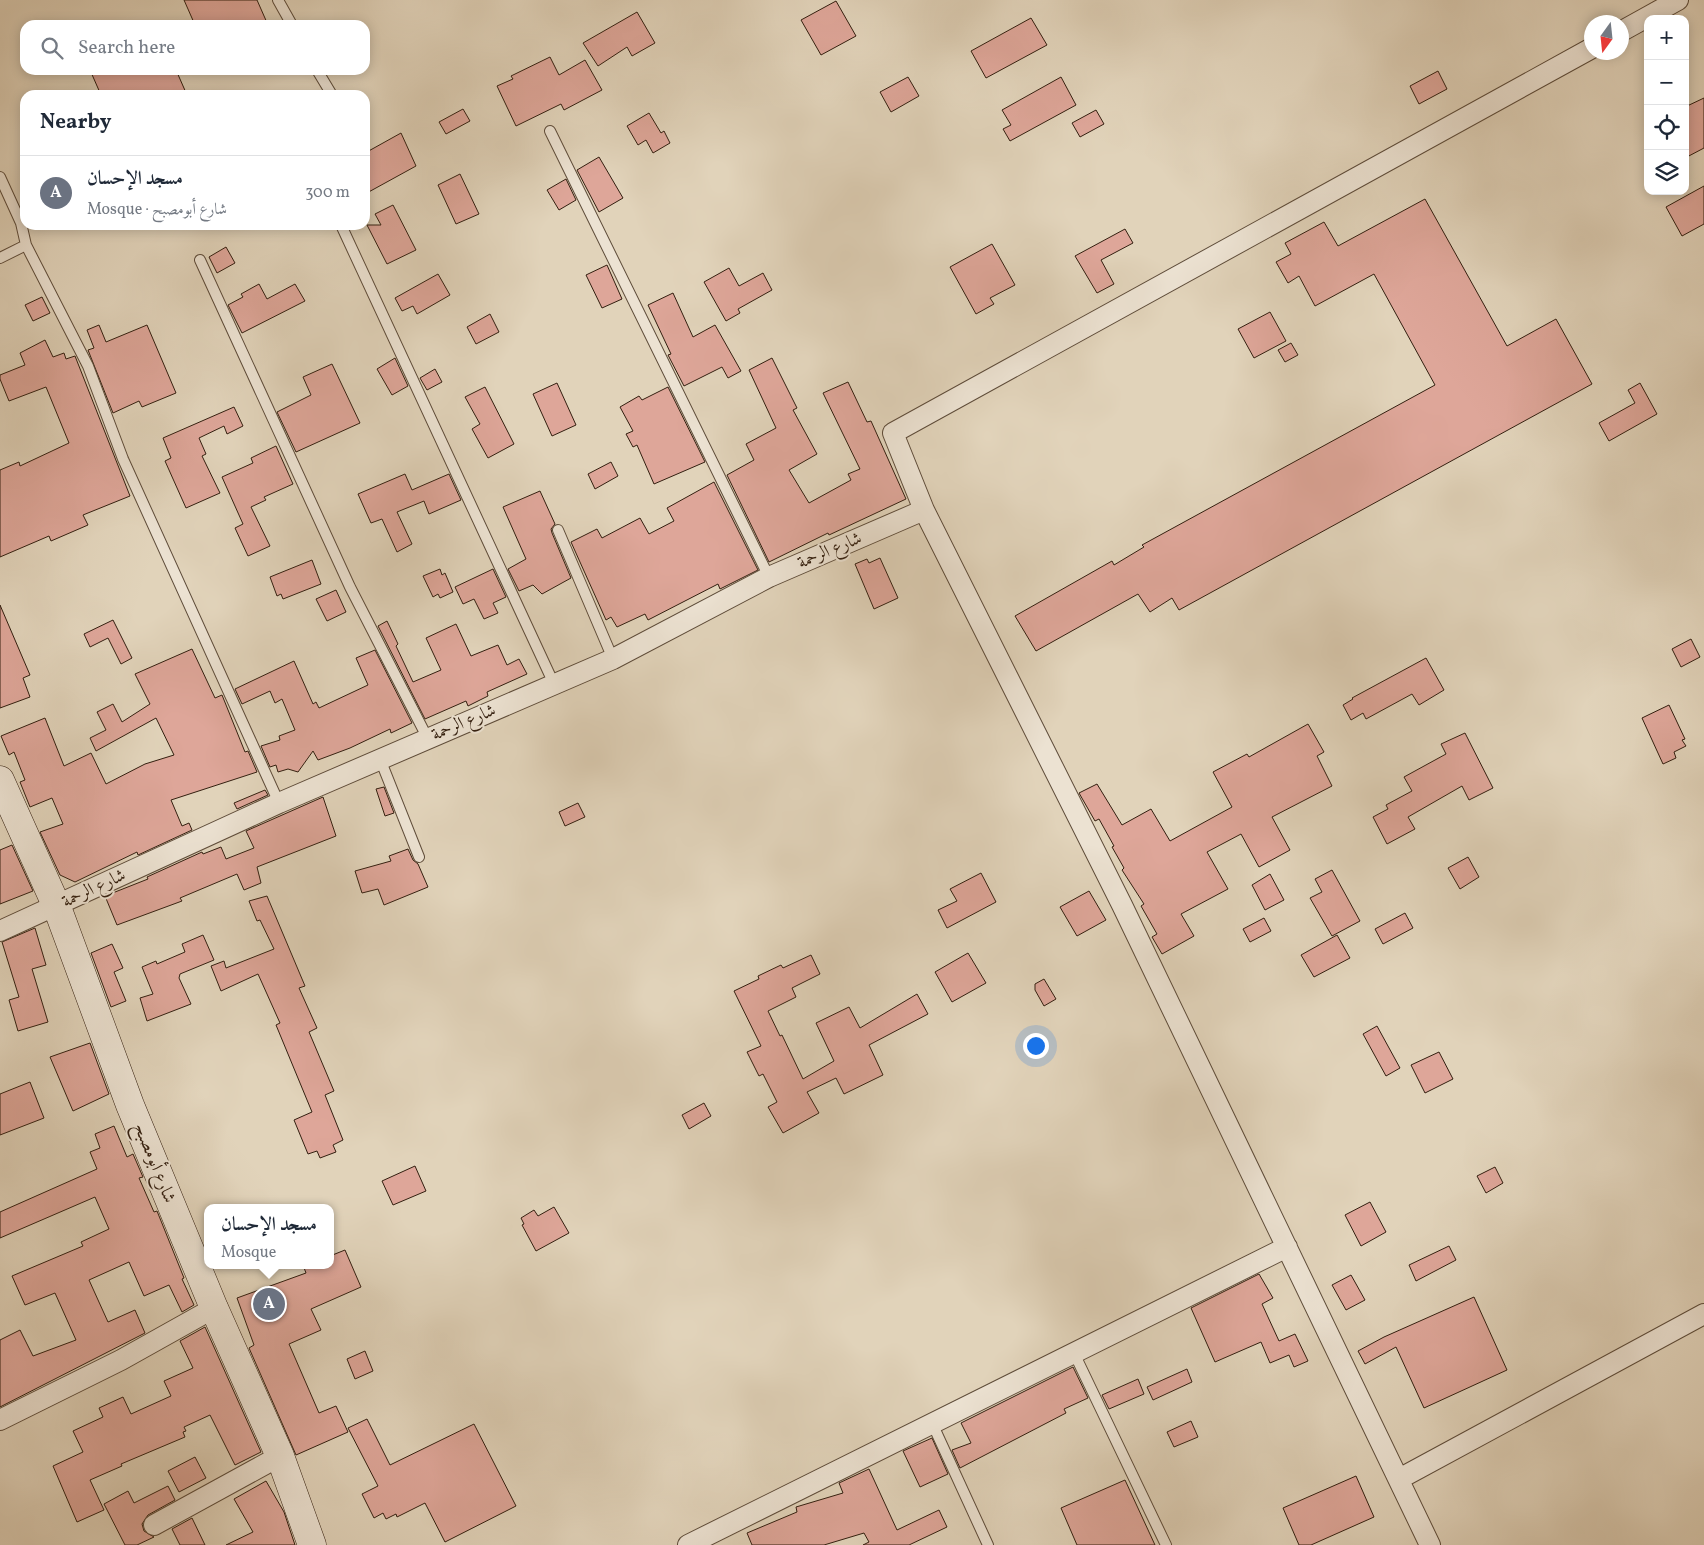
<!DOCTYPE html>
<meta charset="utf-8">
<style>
:root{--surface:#fff;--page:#f2f2f3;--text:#1f2937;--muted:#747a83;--line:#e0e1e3;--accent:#d93025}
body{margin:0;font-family:Vollkorn,Amiri,serif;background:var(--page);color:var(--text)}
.controls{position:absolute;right:15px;top:15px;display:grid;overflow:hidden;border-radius:10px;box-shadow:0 2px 12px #0003}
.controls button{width:45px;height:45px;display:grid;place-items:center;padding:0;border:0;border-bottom:1px solid var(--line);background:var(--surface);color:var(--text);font:25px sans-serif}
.compass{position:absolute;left:1584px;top:15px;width:45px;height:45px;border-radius:50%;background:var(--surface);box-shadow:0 2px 12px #0003;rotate:195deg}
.you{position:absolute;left:1035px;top:1045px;width:18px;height:18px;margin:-12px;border:4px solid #fff;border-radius:50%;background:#1a73e8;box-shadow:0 0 0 8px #1a73e833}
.badge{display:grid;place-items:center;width:32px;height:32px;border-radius:50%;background:var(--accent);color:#fff;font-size:16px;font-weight:700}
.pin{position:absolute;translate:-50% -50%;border:2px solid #fff;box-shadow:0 1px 5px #0006}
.popup{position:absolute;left:204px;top:1204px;width:130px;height:65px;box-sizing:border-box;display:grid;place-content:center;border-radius:10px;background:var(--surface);filter:drop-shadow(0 1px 4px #0005);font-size:16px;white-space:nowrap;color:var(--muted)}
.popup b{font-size:19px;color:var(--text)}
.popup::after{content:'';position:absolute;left:50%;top:100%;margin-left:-10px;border:10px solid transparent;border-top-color:var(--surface)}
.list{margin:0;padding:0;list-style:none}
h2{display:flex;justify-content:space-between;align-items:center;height:65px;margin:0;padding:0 20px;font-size:21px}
h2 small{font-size:16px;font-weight:400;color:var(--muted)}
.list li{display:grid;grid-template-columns:32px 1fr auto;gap:15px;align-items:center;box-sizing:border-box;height:75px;padding:0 20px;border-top:1px solid var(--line)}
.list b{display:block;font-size:19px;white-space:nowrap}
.list p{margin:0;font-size:16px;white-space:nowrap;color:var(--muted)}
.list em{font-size:16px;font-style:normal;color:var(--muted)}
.icon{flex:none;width:28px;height:28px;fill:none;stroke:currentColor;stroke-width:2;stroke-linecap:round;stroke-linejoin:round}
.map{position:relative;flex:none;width:1704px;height:1545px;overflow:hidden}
.search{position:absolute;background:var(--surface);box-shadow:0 2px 12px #0003;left:20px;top:20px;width:350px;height:55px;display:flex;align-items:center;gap:12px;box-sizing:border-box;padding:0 18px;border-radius:15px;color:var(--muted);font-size:19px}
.panel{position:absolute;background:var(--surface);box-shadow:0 2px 12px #0003;left:20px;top:90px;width:350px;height:140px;border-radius:15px}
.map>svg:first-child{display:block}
.building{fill:#dea699;stroke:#331f10}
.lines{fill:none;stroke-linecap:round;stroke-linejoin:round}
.lane-casing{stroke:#5e4c3a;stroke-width:12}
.street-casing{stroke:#5e4c3a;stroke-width:22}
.secondary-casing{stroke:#331f10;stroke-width:29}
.lane{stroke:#ece2d2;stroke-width:10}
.street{stroke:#ece2d2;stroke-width:20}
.secondary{stroke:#ece2d2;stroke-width:28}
.labels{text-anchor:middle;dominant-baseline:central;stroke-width:4;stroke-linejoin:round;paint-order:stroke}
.street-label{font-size:18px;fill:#331f10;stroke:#ece2d2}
</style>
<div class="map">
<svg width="1704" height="1545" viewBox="0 0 1704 1545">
<rect width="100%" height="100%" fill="#e1d3ba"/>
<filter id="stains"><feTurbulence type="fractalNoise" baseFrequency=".004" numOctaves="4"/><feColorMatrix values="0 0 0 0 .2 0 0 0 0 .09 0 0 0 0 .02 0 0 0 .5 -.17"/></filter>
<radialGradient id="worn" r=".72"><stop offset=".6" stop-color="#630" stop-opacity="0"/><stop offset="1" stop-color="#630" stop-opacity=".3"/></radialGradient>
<path class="building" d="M 184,0 L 257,0 L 268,25 L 195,25 Z
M 836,1 L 856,36 L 821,55 L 801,20 Z
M 637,12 L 655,43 L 632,56 L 627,47 L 598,66 L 583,43 Z
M 1031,18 L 1047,45 L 986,78 L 971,51 Z
M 550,57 L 559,75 L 585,60 L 602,90 L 564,110 L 561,104 L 516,126 L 497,86 L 513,79 L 511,76 Z
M 90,70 L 176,70 L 187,95 L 101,95 Z
M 1438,71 L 1447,89 L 1419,104 L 1410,86 Z
M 908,77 L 919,96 L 891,112 L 880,92 Z
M 1061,77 L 1076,105 L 1010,141 L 1003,129 L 1011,125 L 1002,110 Z
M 1704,98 L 1704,148 L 1685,158 L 1685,107 Z
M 463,109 L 470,121 L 446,134 L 439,122 Z
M 1096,110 L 1104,124 L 1080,137 L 1072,123 Z
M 649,113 L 661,133 L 664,131 L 670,143 L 653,153 L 646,140 L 638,145 L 627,126 Z
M 401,133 L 416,166 L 365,194 L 365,153 Z
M 599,157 L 623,198 L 599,212 L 577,170 Z
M 460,174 L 479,214 L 456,224 L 438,185 Z
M 566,179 L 576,200 L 559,210 L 547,190 Z
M 1704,186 L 1704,224 L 1682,236 L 1666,207 Z
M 1425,199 L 1507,346 L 1556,319 L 1592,384 L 1179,610 L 1172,598 L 1150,612 L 1138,594 L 1036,651 L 1015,616 L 1112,561 L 1114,565 L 1144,547 L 1142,545 L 1435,385 L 1374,274 L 1315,306 L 1299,276 L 1288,283 L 1276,262 L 1291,254 L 1285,243 L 1324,222 L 1338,246 Z
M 393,205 L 416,250 L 387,264 L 367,225 L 381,225 L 375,214 Z
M 1125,229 L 1133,243 L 1101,260 L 1114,284 L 1097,293 L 1075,256 Z
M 992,244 L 1015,285 L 990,298 L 994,304 L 976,314 L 950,267 Z
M 226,247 L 235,263 L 217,273 L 209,257 Z
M 607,265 L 622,299 L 602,308 L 586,275 Z
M 729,268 L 739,286 L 763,273 L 772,290 L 738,309 L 740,313 L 726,321 L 704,282 Z
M 438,274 L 450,295 L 417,314 L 413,306 L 402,311 L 395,298 Z
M 259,284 L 267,299 L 295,284 L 305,301 L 242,333 L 228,305 L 243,297 L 241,294 Z
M 673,293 L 693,337 L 715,325 L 741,371 L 728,378 L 722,367 L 684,386 L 668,355 L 671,354 L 648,305 Z
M 42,297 L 50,313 L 33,321 L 25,305 Z
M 1270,312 L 1286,341 L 1254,358 L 1238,329 Z
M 490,314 L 499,332 L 476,344 L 467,327 Z
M 99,325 L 106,342 L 147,325 L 176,393 L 142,407 L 139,401 L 113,413 L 88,350 L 94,348 L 87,330 Z
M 45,340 L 53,357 L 64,353 L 66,359 L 75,356 L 130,496 L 83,515 L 88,525 L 51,541 L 49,536 L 0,557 L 0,470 L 19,462 L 20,466 L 69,443 L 46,387 L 9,401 L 0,379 L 0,375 L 25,365 L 20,353 Z
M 1291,343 L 1298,355 L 1285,362 L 1278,350 Z
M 395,358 L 408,386 L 392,395 L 377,369 Z
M 772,358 L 797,408 L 793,410 L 817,454 L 789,470 L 809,503 L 851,480 L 848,474 L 860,469 L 823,393 L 848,382 L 867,422 L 871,421 L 906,499 L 829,535 L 828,533 L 769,562 L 727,475 L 754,460 L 746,444 L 776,428 L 749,370 Z
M 332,364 L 360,423 L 296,452 L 277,412 L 311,395 L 303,377 Z
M 435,369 L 442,382 L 427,390 L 420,378 Z
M 557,383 L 576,425 L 552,436 L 533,394 Z
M 1640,383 L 1657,414 L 1609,441 L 1599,423 L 1635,403 L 1628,390 Z
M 485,387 L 514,444 L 488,458 L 472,429 L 480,424 L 465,397 Z
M 668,387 L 705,462 L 654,484 L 637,445 L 633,447 L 626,434 L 633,431 L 620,407 L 639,396 L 642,400 Z
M 234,407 L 243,426 L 227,434 L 224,426 L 199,438 L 206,454 L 202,456 L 220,493 L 186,508 L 165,461 L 171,458 L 163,438 Z
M 276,446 L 293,484 L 264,497 L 266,500 L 251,507 L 270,546 L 248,556 L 235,528 L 243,524 L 222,477 L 253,463 L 251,458 Z
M 611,462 L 618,476 L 595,489 L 588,474 Z
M 405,474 L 412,490 L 449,474 L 461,500 L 429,514 L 424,501 L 397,512 L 412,544 L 397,552 L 382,519 L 371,523 L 358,494 Z
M 714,482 L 758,570 L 720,589 L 718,584 L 648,620 L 645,614 L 617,627 L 611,617 L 606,620 L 571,542 L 597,529 L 602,538 L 640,518 L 649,534 L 674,521 L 667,508 Z
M 540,491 L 555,524 L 551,529 L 552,533 L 571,578 L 542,594 L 533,585 L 519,591 L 508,569 L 526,559 L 503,507 Z
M 880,558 L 898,598 L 874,609 L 855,564 L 867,559 L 869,563 Z
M 312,560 L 321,584 L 283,599 L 281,594 L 277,596 L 270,577 Z
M 440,569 L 442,575 L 445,573 L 453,592 L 440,598 L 438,594 L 433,597 L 423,576 Z
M 493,569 L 506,597 L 493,603 L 498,613 L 484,619 L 474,599 L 463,604 L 455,587 Z
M 336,590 L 346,612 L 327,621 L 316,599 Z
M 0,605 L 30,675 L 23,678 L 30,697 L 0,708 Z
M 113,620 L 132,658 L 121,664 L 108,638 L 90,647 L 84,634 Z
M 387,621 L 398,644 L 396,646 L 413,682 L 441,670 L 426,638 L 456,624 L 471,656 L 498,645 L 507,665 L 519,659 L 527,674 L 487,692 L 488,696 L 468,706 L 466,701 L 425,719 L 378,626 Z
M 1691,639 L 1700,657 L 1681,667 L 1672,649 Z
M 192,649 L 215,698 L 222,695 L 245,752 L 248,751 L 257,772 L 171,800 L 182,826 L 189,823 L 192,830 L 138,855 L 137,852 L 75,882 L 60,875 L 40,832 L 63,824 L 52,798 L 30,807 L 20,782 L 25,780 L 14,752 L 9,755 L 1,736 L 45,718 L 64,766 L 91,753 L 106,784 L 145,764 L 174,755 L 156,718 L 96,751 L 90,738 L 106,730 L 97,712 L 113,704 L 122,722 L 150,704 L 135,674 Z
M 375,650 L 412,723 L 391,733 L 390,729 L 350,748 L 318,760 L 313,751 L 298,772 L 288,769 L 278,772 L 276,765 L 270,767 L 261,746 L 280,740 L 279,736 L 295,730 L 282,699 L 275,703 L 270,691 L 242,704 L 235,689 L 294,661 L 313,704 L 316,702 L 319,708 L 368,685 L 356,658 Z
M 1426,658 L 1444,690 L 1419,705 L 1412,694 L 1366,719 L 1363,713 L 1351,720 L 1343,705 L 1353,699 L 1352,698 Z
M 1669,705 L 1685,739 L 1682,740 L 1686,746 L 1674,752 L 1676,758 L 1663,764 L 1642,718 Z
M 1308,724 L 1324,752 L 1317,756 L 1332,786 L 1272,817 L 1290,850 L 1259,867 L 1241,834 L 1207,852 L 1228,889 L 1181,914 L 1194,936 L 1162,954 L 1152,937 L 1157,934 L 1141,906 L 1144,904 L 1122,870 L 1124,868 L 1112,847 L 1114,846 L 1099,819 L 1095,821 L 1079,793 L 1097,784 L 1122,825 L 1151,809 L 1170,841 L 1232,807 L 1213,772 L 1247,754 L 1249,757 Z
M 1465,733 L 1493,788 L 1469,800 L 1462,786 L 1408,817 L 1415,829 L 1387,844 L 1373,817 L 1388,809 L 1386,805 L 1412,791 L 1404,777 L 1446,754 L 1441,744 Z
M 384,787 L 394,813 L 385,816 L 376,789 Z
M 265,790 L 268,795 L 237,809 L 234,803 Z
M 323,797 L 336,836 L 257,867 L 261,883 L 244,890 L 237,874 L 180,898 L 182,901 L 117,925 L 105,896 L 148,879 L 147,877 L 202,852 L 203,854 L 221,847 L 226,859 L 254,848 L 246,831 Z
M 578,803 L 585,817 L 565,826 L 559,812 Z
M 12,845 L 33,891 L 0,904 L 0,850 Z
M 408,849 L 413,860 L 418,864 L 428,887 L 384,905 L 378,889 L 362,893 L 355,871 L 391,861 L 389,856 Z
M 1468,857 L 1479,877 L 1460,889 L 1448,868 Z
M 1332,870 L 1360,921 L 1332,936 L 1310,898 L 1322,892 L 1315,879 Z
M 981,873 L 996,902 L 947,928 L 938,910 L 957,901 L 950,889 Z
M 1270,874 L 1284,900 L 1265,910 L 1252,885 Z
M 1089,891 L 1106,920 L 1077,936 L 1060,907 Z
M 267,896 L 305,986 L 299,988 L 317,1028 L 309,1032 L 334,1091 L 325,1095 L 343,1140 L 333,1145 L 336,1152 L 320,1158 L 317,1151 L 308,1154 L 294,1120 L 312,1112 L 276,1025 L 280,1023 L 258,974 L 221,991 L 211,966 L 224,961 L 226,968 L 274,949 L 260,920 L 257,921 L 249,901 Z
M 1405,913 L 1413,928 L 1383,944 L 1375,929 Z
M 1264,918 L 1271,931 L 1250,942 L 1243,929 Z
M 35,928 L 46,965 L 32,969 L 48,1022 L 18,1031 L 9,1000 L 19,997 L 2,942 Z
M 203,935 L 214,960 L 180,974 L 179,978 L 191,1004 L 147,1021 L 140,998 L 153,994 L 142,967 L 156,961 L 157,964 L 185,952 L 182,944 Z
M 1337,935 L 1350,958 L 1314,977 L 1301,955 Z
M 112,944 L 123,968 L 114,972 L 126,1001 L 111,1007 L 91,953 Z
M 968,953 L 986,983 L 952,1002 L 935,972 Z
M 811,955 L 820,974 L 792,988 L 796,997 L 768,1011 L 780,1036 L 782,1035 L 803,1079 L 834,1061 L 816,1023 L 849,1007 L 860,1028 L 917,994 L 928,1014 L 869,1045 L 883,1075 L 844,1094 L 836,1078 L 807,1092 L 819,1113 L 783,1133 L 768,1107 L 777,1102 L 763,1074 L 759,1076 L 747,1052 L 761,1046 L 734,991 L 759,979 L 758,976 L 781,965 L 783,968 Z
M 1044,979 L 1056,999 L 1044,1006 L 1035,990 L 1035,984 Z
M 1377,1026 L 1400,1068 L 1386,1076 L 1363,1034 Z
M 90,1043 L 109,1094 L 73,1111 L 50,1057 Z
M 1439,1052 L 1453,1079 L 1425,1093 L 1411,1065 Z
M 30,1082 L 44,1118 L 0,1135 L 0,1094 Z
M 704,1103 L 711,1116 L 689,1129 L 682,1115 Z
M 114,1126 L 127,1157 L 133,1154 L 143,1177 L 139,1178 L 154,1212 L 157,1211 L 184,1278 L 182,1279 L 194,1305 L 182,1312 L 169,1285 L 144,1296 L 129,1262 L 89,1280 L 108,1322 L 135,1310 L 145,1333 L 0,1407 L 0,1340 L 20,1330 L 33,1356 L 76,1340 L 55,1293 L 25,1305 L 12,1276 L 83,1246 L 81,1242 L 109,1229 L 95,1197 L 0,1238 L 0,1212 L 97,1169 L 90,1152 L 100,1148 L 95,1134 Z
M 415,1166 L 426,1191 L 393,1205 L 382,1181 Z
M 1495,1167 L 1503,1183 L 1486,1193 L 1477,1176 Z
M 1370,1202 L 1386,1232 L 1361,1246 L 1345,1215 Z
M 554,1207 L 569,1233 L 536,1251 L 522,1225 L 524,1224 L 521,1218 L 534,1210 L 538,1216 Z
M 1449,1246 L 1456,1260 L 1416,1281 L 1409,1265 Z
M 345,1250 L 361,1287 L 311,1309 L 321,1330 L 289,1344 L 319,1413 L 336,1406 L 348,1432 L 296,1455 L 249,1348 L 254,1345 L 237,1298 L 306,1273 L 303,1265 L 330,1265 L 330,1256 Z
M 1259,1274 L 1273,1298 L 1262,1304 L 1279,1341 L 1295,1334 L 1308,1361 L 1294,1367 L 1289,1355 L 1270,1363 L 1261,1342 L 1215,1362 L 1191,1308 Z
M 1351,1275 L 1365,1300 L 1346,1310 L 1332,1285 Z
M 1474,1297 L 1507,1370 L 1424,1408 L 1396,1347 L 1365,1364 L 1358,1351 L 1384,1337 Z
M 205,1327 L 261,1452 L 235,1465 L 210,1415 L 184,1427 L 186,1431 L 183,1432 L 185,1437 L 121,1464 L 122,1466 L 90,1480 L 104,1510 L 77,1522 L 53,1466 L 83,1452 L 73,1431 L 103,1417 L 99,1408 L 123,1397 L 131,1414 L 171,1396 L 164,1381 L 193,1368 L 180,1341 Z
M 365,1351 L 373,1371 L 355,1379 L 347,1359 Z
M 1073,1367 L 1088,1398 L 1064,1409 L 1066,1413 L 960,1468 L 952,1450 L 971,1443 L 961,1423 Z
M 1187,1369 L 1192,1382 L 1153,1400 L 1147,1387 Z
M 1138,1379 L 1144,1394 L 1109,1409 L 1102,1395 Z
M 367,1419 L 390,1465 L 474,1424 L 516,1506 L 445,1542 L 425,1503 L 397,1517 L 396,1514 L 386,1519 L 383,1513 L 374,1518 L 362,1494 L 378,1486 L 348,1428 Z
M 1191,1421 L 1198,1437 L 1174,1447 L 1167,1432 Z
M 932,1438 L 948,1474 L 920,1487 L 903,1451 Z
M 195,1457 L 206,1478 L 179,1492 L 168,1471 Z
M 869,1469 L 897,1530 L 939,1510 L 947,1527 L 909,1545 L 863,1545 L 869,1542 L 864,1533 L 824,1545 L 752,1545 L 747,1533 L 797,1512 L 796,1507 L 843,1493 L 839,1483 Z
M 1356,1476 L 1374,1517 L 1311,1545 L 1299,1545 L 1283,1508 Z
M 1125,1480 L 1155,1545 L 1077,1545 L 1061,1508 Z
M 266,1481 L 284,1512 L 295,1545 L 226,1545 L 253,1532 L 234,1499 Z
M 168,1486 L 175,1500 L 148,1515 L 142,1524 L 144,1531 L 154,1537 L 137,1545 L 125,1545 L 104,1504 L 128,1491 L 134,1503 Z
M 192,1518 L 205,1545 L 180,1545 L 172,1529 Z"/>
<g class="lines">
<defs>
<path id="lane" d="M 278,0 L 292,25
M 317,70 L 332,95
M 550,131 L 769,577
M 0,177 L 21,223 L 26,245
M 341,225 L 554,684
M 0,258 L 26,245 L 88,366 L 123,459 L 279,803
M 200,260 L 350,587 L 428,739
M 558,530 L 613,659
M 380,759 L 419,857
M 1074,1353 L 1166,1545
M 932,1423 L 988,1545"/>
<path id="street" d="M 1622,31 L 1678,0
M 0,931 L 279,803 L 613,659 L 769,577 L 924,510
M 0,1420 L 121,1360 L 214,1308
M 1399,1479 L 1704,1314
M 154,1525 L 280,1456
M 688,1545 L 1287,1247
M 1430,1545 L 1122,905 L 924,510 L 893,433 L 1592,48"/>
<path id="secondary" d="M 0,780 L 57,907 L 130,1105 L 214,1308 L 280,1456 L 312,1545"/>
</defs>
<use href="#lane" class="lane-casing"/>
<use href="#street" class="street-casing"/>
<use href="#secondary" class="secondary-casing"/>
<use href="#lane" class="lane"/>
<use href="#street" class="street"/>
<use href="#secondary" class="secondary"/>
</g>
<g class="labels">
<g class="street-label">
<text transform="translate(830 551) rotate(-23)">شارع الرحمة</text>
<text transform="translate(464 723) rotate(-23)">شارع الرحمة</text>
<text transform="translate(94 889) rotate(-25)">شارع الرحمة</text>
<text transform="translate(154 1163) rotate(68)">شارع أبومصبح</text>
</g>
</g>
<rect width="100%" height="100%" filter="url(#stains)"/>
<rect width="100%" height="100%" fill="url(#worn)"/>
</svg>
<div class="controls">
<button>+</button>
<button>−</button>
<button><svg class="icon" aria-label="locate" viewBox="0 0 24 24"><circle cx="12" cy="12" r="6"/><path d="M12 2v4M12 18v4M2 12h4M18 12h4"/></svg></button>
<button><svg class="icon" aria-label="layers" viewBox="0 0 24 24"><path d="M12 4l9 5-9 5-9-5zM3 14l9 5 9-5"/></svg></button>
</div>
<svg class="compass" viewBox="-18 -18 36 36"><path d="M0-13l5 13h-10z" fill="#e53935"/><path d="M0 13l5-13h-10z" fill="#747a83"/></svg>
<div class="you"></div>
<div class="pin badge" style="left:269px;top:1304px;background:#6b7280">A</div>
<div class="popup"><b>مسجد الإحسان</b>Mosque</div>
<div class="search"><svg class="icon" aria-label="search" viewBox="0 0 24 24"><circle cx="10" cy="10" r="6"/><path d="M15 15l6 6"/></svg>Search here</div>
<section class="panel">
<h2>Nearby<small></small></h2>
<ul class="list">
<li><span class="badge" style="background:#6b7280">A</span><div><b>مسجد الإحسان</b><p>Mosque · شارع أبومصبح</p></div><em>300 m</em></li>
</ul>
</section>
</div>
